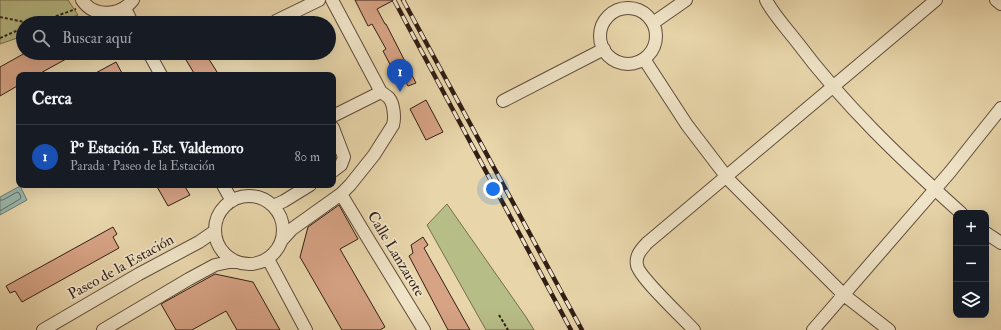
<!DOCTYPE html>
<html lang="es">
<meta charset="utf-8">
<style>
:root{--surface:#171b24;--page:#242831;--text:#f1f3f6;--muted:#9ea1a6;--line:#363941;--accent:#c59692}
body{margin:0;font-family:"IM FELL Double Pica",serif;background:var(--page);color:var(--text)}
.controls{position:absolute;right:12px;bottom:12px;display:grid;overflow:hidden;border-radius:8px;box-shadow:0 4px 16px #0002}
.controls button{width:36px;height:36px;display:grid;place-items:center;padding:0;border:0;border-bottom:1px solid var(--line);background:var(--surface);color:var(--text);font:20px sans-serif}
.you{position:absolute;left:493px;top:189px;width:14px;height:14px;margin:-10px;border:3px solid #fff;border-radius:50%;background:#1a73e8;box-shadow:0 0 0 6px #1a73e833}
.badge{display:grid;place-items:center;width:26px;height:26px;border-radius:50%;background:var(--accent);color:#fff;font-size:13px;font-weight:700}
.pin{position:absolute;translate:-50% -33px;filter:drop-shadow(0 1px 2px #0008)}
.pin::after{content:'';position:absolute;top:21px;width:14px;height:12px;background:inherit;clip-path:polygon(0 0,100% 0,50% 100%)}
.list{margin:0;padding:0;list-style:none}
h2{display:flex;justify-content:space-between;align-items:center;height:52px;margin:0;padding:0 16px;font-size:17px}
h2 small{font-size:13px;font-weight:400;color:var(--muted)}
.list li{display:grid;grid-template-columns:26px 1fr auto;gap:12px;align-items:center;box-sizing:border-box;height:64px;padding:0 16px;border-top:1px solid var(--line)}
.list b{display:block;font-size:15px;white-space:nowrap}
.list p{margin:0;font-size:13px;white-space:nowrap;color:var(--muted)}
.list em{font-size:13px;font-style:normal;color:var(--muted)}
.icon{flex:none;width:22px;height:22px;fill:none;stroke:currentColor;stroke-width:2;stroke-linecap:round;stroke-linejoin:round}
.map{position:relative;flex:none;width:1001px;height:330px;overflow:hidden}
.search{position:absolute;background:var(--surface);box-shadow:0 4px 16px #0002;left:16px;top:16px;width:320px;height:44px;display:flex;align-items:center;gap:10px;box-sizing:border-box;padding:0 14px;border-radius:22px;color:var(--muted);font-size:15px}
.panel{position:absolute;background:var(--surface);box-shadow:0 4px 16px #0002;left:16px;top:72px;width:320px;height:116px;border-radius:8px}
.map>svg:first-child{display:block}
.green{fill:#b7bd87;stroke:#746e4e}
.water{fill:#98b8ae;stroke:#6f7a71}
.lines{fill:none;stroke-linecap:round;stroke-linejoin:round}
.shore{stroke:#646b62;stroke-width:1}
.building{fill:#d7a385;stroke:#311e16}
.minor-casing{stroke:#5f4c3b;stroke-width:14}
.path{stroke:#311e16;stroke-width:2;stroke-dasharray:3 2;stroke-linecap:butt}
.minor{stroke:#f0e4c8;stroke-width:12}
.rail-casing{stroke:#311e16;stroke-width:4.5}
.rail{stroke:#f0e4c8;stroke-width:3;stroke-dasharray:9;stroke-linecap:butt}
.labels{text-anchor:middle;dominant-baseline:central;stroke-width:3.5;stroke-linejoin:round;paint-order:stroke}
.street-label{font-size:15px;fill:#311e16;stroke:#f0e4c8}
</style>
<div class="map">
<svg width="1001" height="330" viewBox="0 0 1001 330">
<rect width="100%" height="100%" fill="#e8d5aa"/>
<filter id="stains"><feTurbulence type="fractalNoise" baseFrequency=".005" numOctaves="4"/><feColorMatrix values="0 0 0 0 .2 0 0 0 0 .09 0 0 0 0 .02 0 0 0 .5 -.17"/></filter>
<radialGradient id="worn" r=".72"><stop offset=".6" stop-color="#630" stop-opacity="0"/><stop offset="1" stop-color="#630" stop-opacity=".3"/></radialGradient>
<path class="green" d="M 0,0 L 68,0 L 78,15 L 57,23 L 23,23 L 23,36 L 0,44 Z
M 447,204 L 526,317 L 534,330 L 486,330 L 427,225 Z"/>
<path class="water" d="M 20,186 L 27,200 L 0,215 L 0,197 Z"/>
<g class="lines">
<path class="shore" d="M 0,200 L 3,200 L 17,192 L 19,193 L 21,197 L 20,199 L 0,211"/>
</g>
<path class="building" d="M 355,0 L 394,0 L 377,9 L 385,24 L 386,24 L 416,83 L 408,86 L 400,71 L 395,74 L 383,51 L 386,49 L 372,24 L 368,26 Z
M 25,53 L 77,53 L 37,75 L 19,75 L 19,85 L 0,96 L 0,67 Z
M 182,53 L 205,53 L 219,75 L 195,75 Z
M 116,62 L 123,75 L 92,75 Z
M 426,100 L 443,132 L 426,140 L 410,109 Z
M 156,185 L 184,185 L 190,195 L 168,206 Z
M 339,205 L 358,239 L 340,249 L 385,327 L 380,330 L 342,330 L 300,257 L 308,227 Z
M 113,227 L 117,234 L 113,237 L 119,248 L 22,302 L 15,291 L 10,293 L 6,286 Z
M 423,237 L 428,245 L 424,248 L 470,330 L 448,330 L 409,256 L 413,253 L 411,245 Z
M 215,274 L 253,282 L 280,330 L 237,330 L 226,311 L 192,330 L 176,330 L 161,304 Z"/>
<g class="lines">
<defs>
<path id="minor" d="M 82,0 C 94,18 120,16 133,0
M 766,0 C 773,14 787,29 797,42 C 844,105 902,160 961,213
M 996,0 L 1001,4
M600 36a28 28 0 1 1 56 0a28 28 0 1 1-56 0Z
M 125,8 L 132,23
M 276,21 L 319,0
M 653,23 L 686,0
M 149,53 L 161,75
M 644,59 L 687,125 L 729,180 L 844,295 L 889,330
M 503,101 L 604,49
M 333,116 L 381,92
M 333,128 L 344,157 L 341,165 L 333,171
M 223,185 L 232,201
M 341,194 L 370,242 L 424,330
M215 230a34 34 0 1 1 68 0a34 34 0 1 1-68 0Z
M 273,206 L 284,201 L 310,185
M 986,233 L 1001,243
M 282,240 L 292,229 L 341,194 L 350,185 L 374,155 L 393,125 C 395,118 394,104 389,98 C 387,96 384,94 381,92 L 332,0
M 268,259 L 306,330
M 43,330 L 139,274 L 199,242 L 215,231
M 103,330 L 189,279 L 215,265 L 234,261
M 694,330 C 684,319 638,276 637,265 C 635,255 642,249 647,243 L 936,0
M 813,330 L 950,172 L 1001,108"/>
</defs>
<use href="#minor" class="minor-casing"/>
<path class="path" d="M 0,17 L 29,23
M 37,23 L 76,9
M 0,38 L 23,28
M 499,315 L 508,330"/>
<use href="#minor" class="minor"/>
<defs>
<path id="rail" d="M 394,0 L 571,330
M 403,0 L 582,330"/>
</defs>
<use href="#rail" class="rail-casing"/>
<use href="#rail" class="rail"/>
</g>
<g class="labels">
<g class="street-label">
<text transform="translate(396 254) rotate(59)">Calle Lanzarote</text>
<text transform="translate(121 267) rotate(-29)">Paseo de la Estación</text>
</g>
</g>
<rect width="100%" height="100%" filter="url(#stains)"/>
<rect width="100%" height="100%" fill="url(#worn)"/>
</svg>
<div class="controls">
<button>+</button>
<button>−</button>
<button><svg class="icon" aria-label="layers" viewBox="0 0 24 24"><path d="M12 4l9 5-9 5-9-5zM3 14l9 5 9-5"/></svg></button>
</div>
<div class="you"></div>
<div class="pin badge" style="left:400px;top:92px;background:#1a4fb4">1</div>
<div class="search"><svg class="icon" aria-label="search" viewBox="0 0 24 24"><circle cx="10" cy="10" r="6"/><path d="M15 15l6 6"/></svg>Buscar aquí</div>
<section class="panel">
<h2>Cerca<small></small></h2>
<ul class="list">
<li><span class="badge" style="background:#1a4fb4">1</span><div><b>Pº Estación - Est. Valdemoro</b><p>Parada · Paseo de la Estación</p></div><em>80 m</em></li>
</ul>
</section>
</div>
